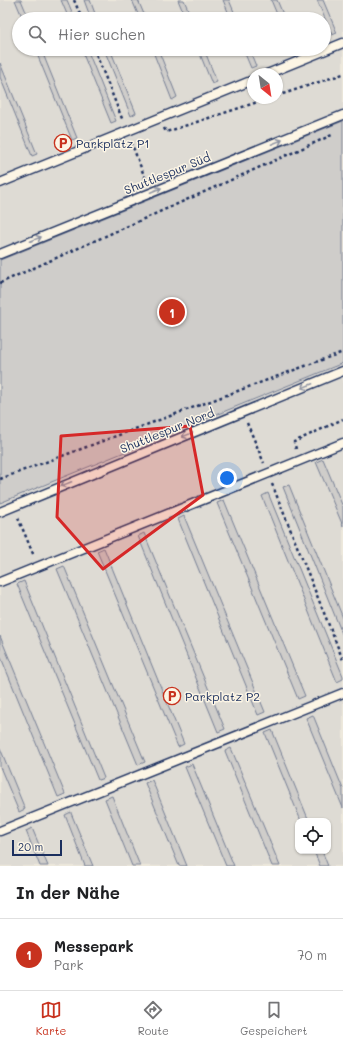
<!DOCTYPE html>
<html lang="de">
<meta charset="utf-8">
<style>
:root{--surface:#fff;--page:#f6f6f6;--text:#202124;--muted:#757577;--line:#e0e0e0;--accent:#c8321e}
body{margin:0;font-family:Mali,sans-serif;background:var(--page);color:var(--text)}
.controls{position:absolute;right:12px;bottom:12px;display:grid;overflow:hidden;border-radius:8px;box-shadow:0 1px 3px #0004}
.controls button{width:36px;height:36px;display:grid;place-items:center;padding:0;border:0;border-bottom:1px solid var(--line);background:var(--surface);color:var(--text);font:20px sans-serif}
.compass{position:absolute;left:247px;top:68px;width:36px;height:36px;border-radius:50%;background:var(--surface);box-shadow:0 1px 3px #0004;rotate:150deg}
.scale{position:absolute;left:12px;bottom:10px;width:50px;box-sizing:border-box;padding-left:4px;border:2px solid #1b2f5e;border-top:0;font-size:11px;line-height:14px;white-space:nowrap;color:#1b2f5e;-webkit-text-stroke:3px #fcf5e5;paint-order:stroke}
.you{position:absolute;left:227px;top:478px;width:14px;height:14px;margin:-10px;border:3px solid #fff;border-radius:50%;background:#1a73e8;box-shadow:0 0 0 6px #1a73e833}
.badge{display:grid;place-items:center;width:26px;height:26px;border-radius:50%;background:var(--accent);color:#fff;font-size:13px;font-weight:700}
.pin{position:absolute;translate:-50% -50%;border:2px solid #fff;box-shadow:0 1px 4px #0006}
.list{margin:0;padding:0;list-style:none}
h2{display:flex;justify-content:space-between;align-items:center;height:52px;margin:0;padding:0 16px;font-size:17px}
h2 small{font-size:13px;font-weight:400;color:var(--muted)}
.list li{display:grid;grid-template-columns:26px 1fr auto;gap:12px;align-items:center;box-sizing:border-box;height:72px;padding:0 16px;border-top:1px solid var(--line)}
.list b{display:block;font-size:15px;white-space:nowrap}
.list p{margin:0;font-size:13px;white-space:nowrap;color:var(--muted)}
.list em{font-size:13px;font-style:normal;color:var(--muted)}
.icon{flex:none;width:22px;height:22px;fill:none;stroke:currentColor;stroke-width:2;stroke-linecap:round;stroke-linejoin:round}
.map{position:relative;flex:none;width:343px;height:866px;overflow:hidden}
.search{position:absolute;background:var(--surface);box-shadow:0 1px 3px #0004;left:12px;right:12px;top:12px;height:44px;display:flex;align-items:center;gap:10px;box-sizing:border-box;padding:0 14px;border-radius:22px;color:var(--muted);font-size:15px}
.sheet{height:124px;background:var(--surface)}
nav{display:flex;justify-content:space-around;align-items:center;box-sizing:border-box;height:56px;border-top:1px solid var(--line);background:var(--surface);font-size:11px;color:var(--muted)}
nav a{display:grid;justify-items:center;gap:2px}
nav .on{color:var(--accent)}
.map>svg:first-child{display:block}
.built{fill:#dedbd4;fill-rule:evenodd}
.green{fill:#cfcdca;stroke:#757e94}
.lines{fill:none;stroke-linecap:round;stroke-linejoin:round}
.service-casing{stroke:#1b2f5e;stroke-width:11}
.path{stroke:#1b2f5e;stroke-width:2.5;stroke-dasharray:3 3;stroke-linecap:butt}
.service{stroke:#fcf5e5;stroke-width:8}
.oneway{stroke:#8c92a2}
.marked{fill:#d62828;fill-opacity:0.2;stroke:#d62828;stroke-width:3;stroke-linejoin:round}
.labels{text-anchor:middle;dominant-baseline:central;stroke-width:3;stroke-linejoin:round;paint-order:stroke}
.poi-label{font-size:12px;fill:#1b2f5e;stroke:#fcf5e5;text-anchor:start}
.street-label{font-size:12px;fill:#1b2f5e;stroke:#fcf5e5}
</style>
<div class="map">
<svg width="343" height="866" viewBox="0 0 343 866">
<rect width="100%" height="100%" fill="#eee9dd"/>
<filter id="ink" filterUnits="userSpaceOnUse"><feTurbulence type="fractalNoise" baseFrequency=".025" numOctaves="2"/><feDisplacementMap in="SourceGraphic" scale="8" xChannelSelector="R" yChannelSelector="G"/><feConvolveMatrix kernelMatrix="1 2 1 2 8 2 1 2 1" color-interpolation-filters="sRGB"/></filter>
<g filter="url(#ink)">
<path class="built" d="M 0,0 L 343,0 L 343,866 L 0,866 ZM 19,19 L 324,19 L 324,49 L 19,49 ZM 253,74 L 277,74 L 277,98 L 253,98 ZM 298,821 L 328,821 L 328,851 L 298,851 Z"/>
<path class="green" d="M 15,0 L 21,0 L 29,19 L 23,19 Z
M 61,0 L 67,0 L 75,19 L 69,19 Z
M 84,0 L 90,0 L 97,19 L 91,19 Z
M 132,0 L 138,0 L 146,19 L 140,19 Z
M 178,0 L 184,0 L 192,19 L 186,19 Z
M 223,0 L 229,0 L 237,19 L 231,19 Z
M 271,0 L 277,0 L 285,19 L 279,19 Z
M 317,0 L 323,0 L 337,33 L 332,35 Z
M 35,49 L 41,49 L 77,138 L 72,140 Z
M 81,49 L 87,49 L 116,121 L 111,123 Z
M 104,49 L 110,49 L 136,113 L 131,116 Z
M 152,49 L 158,49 L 177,97 L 172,100 Z
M 198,49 L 204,49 L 217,82 L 212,84 Z
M 243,49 L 249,49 L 256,66 L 251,68 Z
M 0,63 L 37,154 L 32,156 L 0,77 Z
M 343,121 L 343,363 L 0,503 L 0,260 Z
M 323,459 L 343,507 L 343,526 L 316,462 Z
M 289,485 L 343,618 L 343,636 L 283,487 Z
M 268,493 L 343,676 L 343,679 L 337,682 L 262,496 Z
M 224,500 L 305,696 L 298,699 L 217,503 Z
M 184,516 L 265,712 L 258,715 L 178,519 Z
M 144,533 L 225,729 L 218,732 L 138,536 Z
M 104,548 L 184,744 L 178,747 L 97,551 Z
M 64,566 L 145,762 L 138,765 L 57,569 Z
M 24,581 L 104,778 L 98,780 L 17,584 Z
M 0,636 L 65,794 L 58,797 L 0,655 Z
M 313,715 L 343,789 L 343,808 L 306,718 Z
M 272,730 L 309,821 L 301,821 L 265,733 Z
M 0,748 L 25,809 L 19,812 L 0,767 Z
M 231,748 L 280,866 L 272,866 L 225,751 Z
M 192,764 L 234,866 L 226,866 L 185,767 Z
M 152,780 L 187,866 L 179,866 L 145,783 Z
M 112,796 L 140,866 L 132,866 L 105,799 Z
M 71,812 L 71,813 L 93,866 L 85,866 L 65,815 Z
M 32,828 L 48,866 L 40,866 L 26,831 Z
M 314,851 L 322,851 L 328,866 L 320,866 Z"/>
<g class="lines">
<defs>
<path id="service" d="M 267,74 L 343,43
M 0,183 L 253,80
M 0,254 L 343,115
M 0,512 L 343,371
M 0,582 L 343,443
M 0,831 L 343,693"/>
</defs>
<use href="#service" class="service-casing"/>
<path class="path" d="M 74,0 L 82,19
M 94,49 L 123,121
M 277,96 L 343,74
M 164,128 L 166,132 L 270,98
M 131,142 L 147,183
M 0,283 L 332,135
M 247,423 L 264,463
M 296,449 L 294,442 L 343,419
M 0,479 L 343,352
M 272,484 L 343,660
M 18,518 L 34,556"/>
<use href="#service" class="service"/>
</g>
<defs><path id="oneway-shaft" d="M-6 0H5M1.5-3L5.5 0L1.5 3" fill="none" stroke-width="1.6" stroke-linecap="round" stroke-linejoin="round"/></defs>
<g class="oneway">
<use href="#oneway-shaft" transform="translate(277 142) rotate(-22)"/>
<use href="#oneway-shaft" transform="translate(156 190) rotate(-22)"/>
<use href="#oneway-shaft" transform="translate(36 239) rotate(-22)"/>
<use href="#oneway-shaft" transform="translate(307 386) rotate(158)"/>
<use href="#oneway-shaft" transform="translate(187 435) rotate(158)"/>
<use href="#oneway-shaft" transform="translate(66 484) rotate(158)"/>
</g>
</g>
<path class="marked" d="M 190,426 L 203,495 L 103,569 L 57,517 L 61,436 Z"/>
<defs>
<symbol id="parking-ring" viewBox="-11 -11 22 22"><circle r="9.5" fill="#fcf5e5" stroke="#c8321e" stroke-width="1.5"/><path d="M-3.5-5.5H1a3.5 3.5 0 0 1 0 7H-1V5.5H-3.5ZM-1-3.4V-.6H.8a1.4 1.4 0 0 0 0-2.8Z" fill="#c8321e"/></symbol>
</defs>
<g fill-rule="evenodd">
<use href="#parking-ring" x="53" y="133" width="20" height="20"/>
<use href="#parking-ring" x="162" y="686" width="20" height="20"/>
</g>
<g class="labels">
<g class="poi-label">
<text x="76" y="143">Parkplatz P1</text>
<text x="185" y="696">Parkplatz P2</text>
</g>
<g class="street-label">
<text transform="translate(167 173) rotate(-22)">Shuttlespur Süd</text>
<text transform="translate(167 430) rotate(-22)">Shuttlespur Nord</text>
</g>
</g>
</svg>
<div class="controls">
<button><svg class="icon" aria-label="locate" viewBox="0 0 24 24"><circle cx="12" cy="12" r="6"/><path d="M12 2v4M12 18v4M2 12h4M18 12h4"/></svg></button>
</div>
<svg class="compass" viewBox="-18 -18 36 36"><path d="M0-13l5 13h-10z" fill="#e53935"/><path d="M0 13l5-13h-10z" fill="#757577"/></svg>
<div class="scale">20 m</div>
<div class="you"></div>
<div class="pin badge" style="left:172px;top:312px">1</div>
<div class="search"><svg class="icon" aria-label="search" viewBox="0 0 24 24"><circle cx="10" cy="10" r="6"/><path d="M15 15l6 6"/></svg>Hier suchen</div>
</div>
<section class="sheet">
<h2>In der Nähe<small></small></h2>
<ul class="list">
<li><span class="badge">1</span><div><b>Messepark</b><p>Park</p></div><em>70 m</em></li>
</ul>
</section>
<nav>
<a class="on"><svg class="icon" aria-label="map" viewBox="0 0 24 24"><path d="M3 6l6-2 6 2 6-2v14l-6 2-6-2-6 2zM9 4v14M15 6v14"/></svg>Karte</a>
<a><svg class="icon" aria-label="directions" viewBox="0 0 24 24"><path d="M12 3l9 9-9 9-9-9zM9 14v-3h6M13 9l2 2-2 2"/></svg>Route</a>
<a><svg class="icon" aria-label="saved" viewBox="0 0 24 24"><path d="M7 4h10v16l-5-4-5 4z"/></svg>Gespeichert</a>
</nav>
